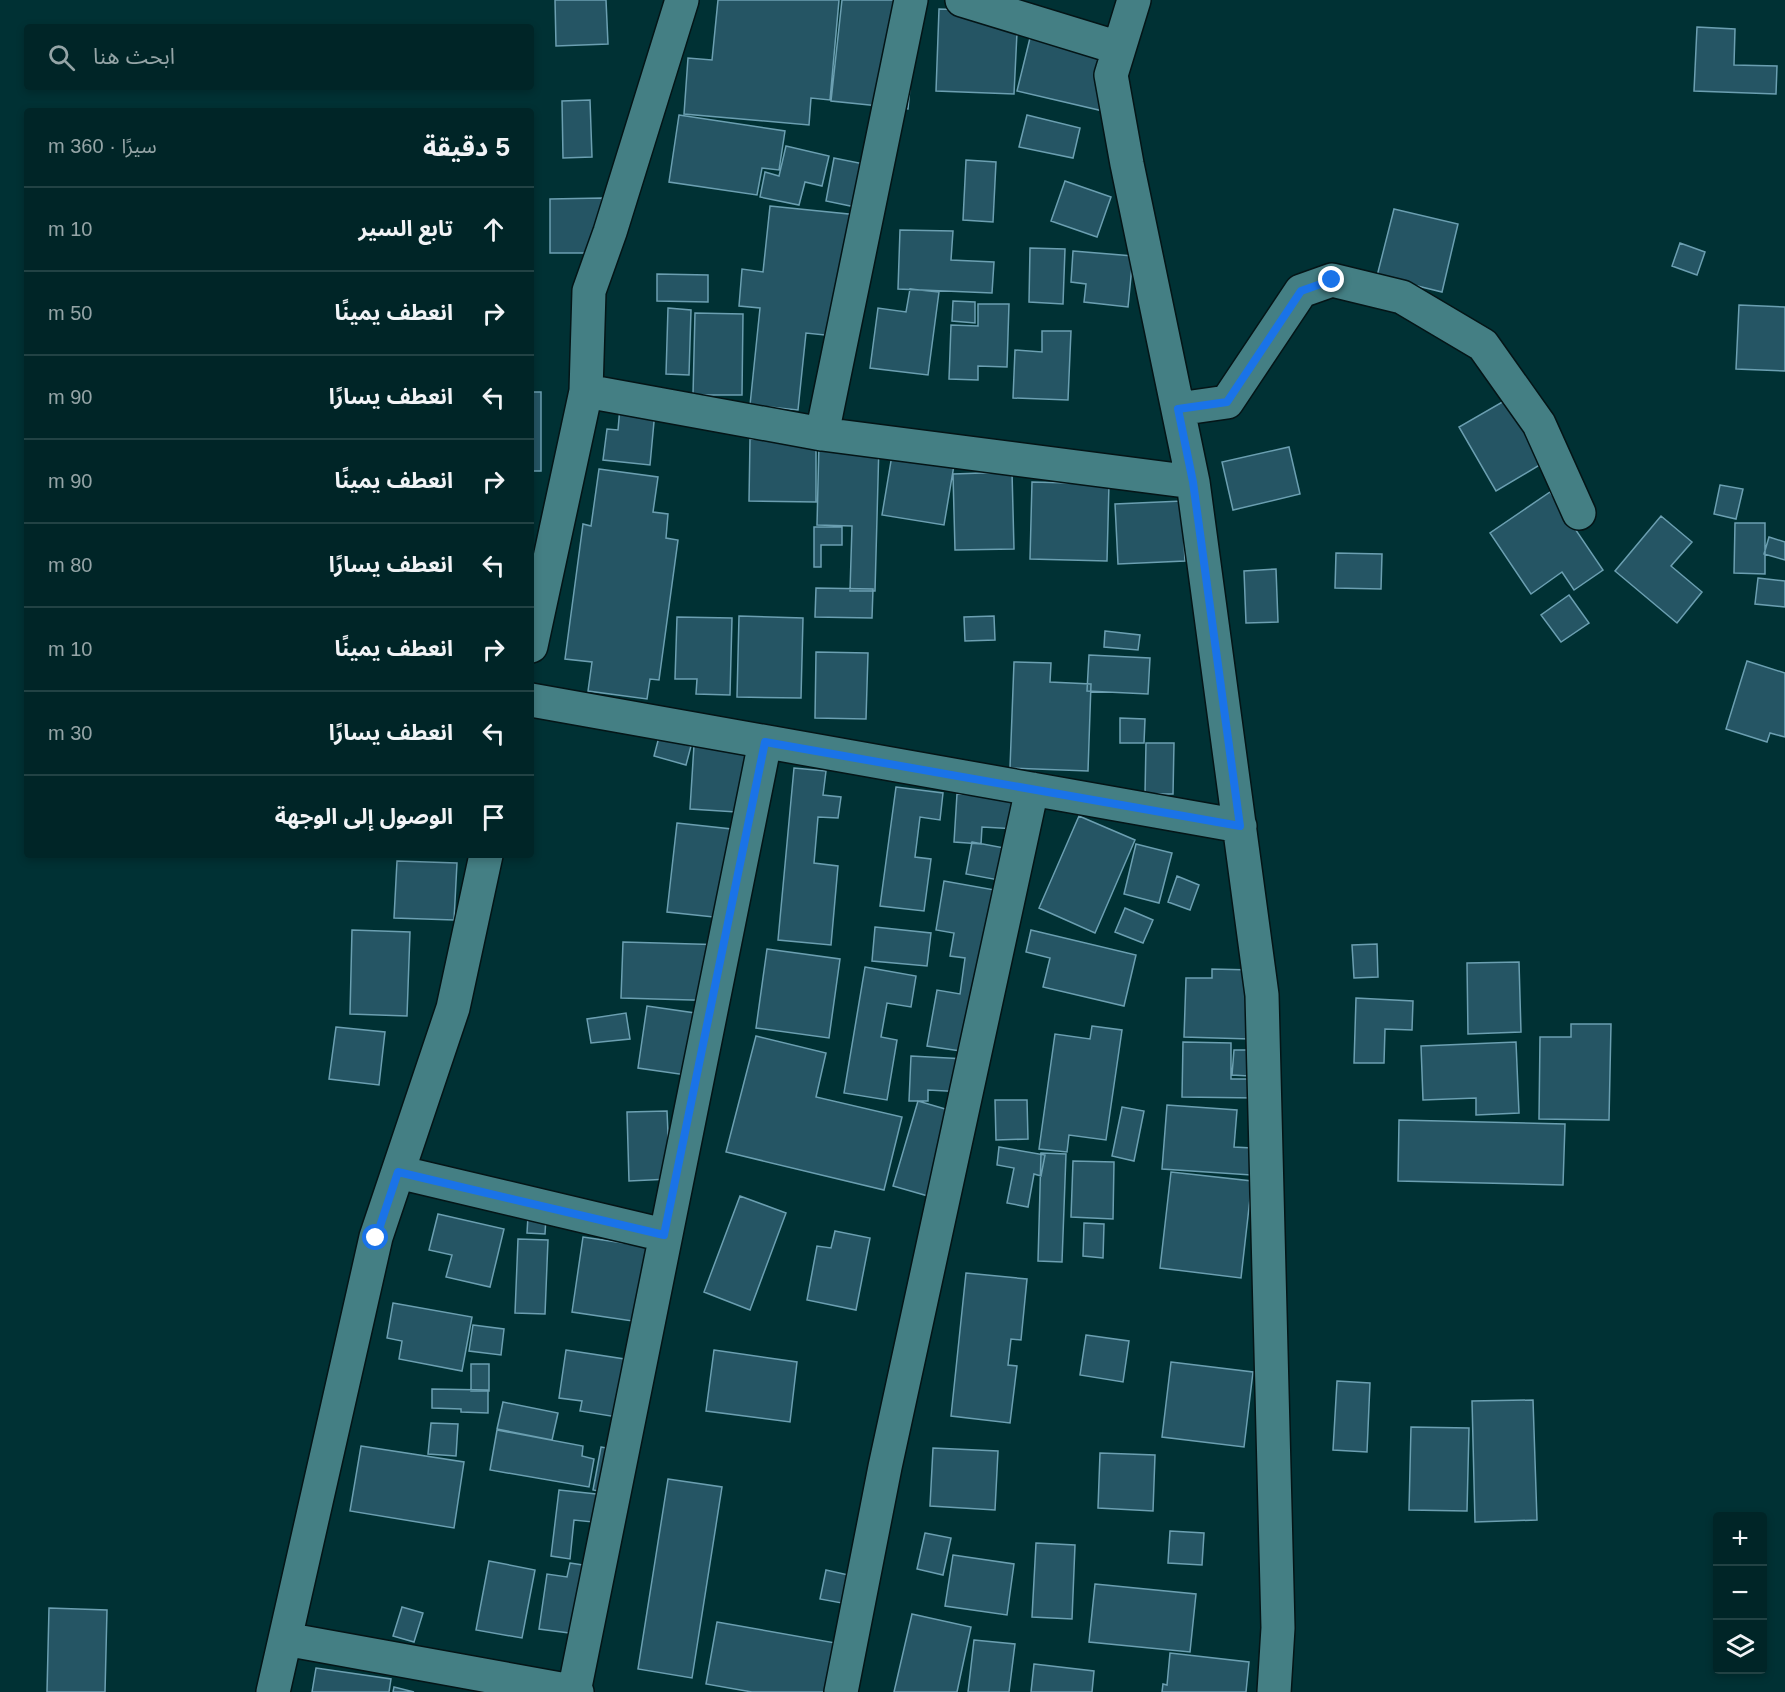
<!DOCTYPE html>
<html lang="ar">
<meta charset="utf-8">
<style>
:root{--surface:#002527;--page:#0a2d2f;--text:#f1f3f6;--muted:#95a5a7;--line:#224244}
body{margin:0;font-family:Arial,"Noto Sans Arabic",sans-serif;background:var(--page);color:var(--text);direction:rtl}
.controls{position:absolute;right:18px;bottom:18px;display:grid;overflow:hidden;border-radius:6px;box-shadow:0 3px 9px #0003}
.controls button{width:54px;height:54px;display:grid;place-items:center;padding:0;border:0;border-bottom:2px solid var(--line);background:var(--surface);color:var(--text);font:30px sans-serif}
.stop{position:absolute;width:18px;height:18px;margin:-14px;border:4px solid #1a73e8;border-radius:50%;background:#fff}
.stop.end{background:#1a73e8;border-color:#fff;box-shadow:0 2px 6px #0008}
.list{margin:0;padding:0;list-style:none}
h2{display:flex;justify-content:space-between;align-items:center;height:78px;margin:0;padding:0 24px;font-size:26px}
h2 small{font-size:20px;font-weight:400;color:var(--muted)}
.list li{display:grid;grid-template-columns:39px 1fr auto;gap:18px;align-items:center;box-sizing:border-box;height:84px;padding:0 24px;border-top:2px solid var(--line)}
.list b{display:block;font-size:22px;white-space:nowrap}
.list em{font-size:20px;font-style:normal;color:var(--muted)}
.icon{flex:none;width:33px;height:33px;fill:none;stroke:currentColor;stroke-width:2;stroke-linecap:round;stroke-linejoin:round}
.map{position:relative;flex:none;width:1785px;height:1692px;overflow:hidden;direction:ltr}
.search{position:absolute;background:var(--surface);box-shadow:0 3px 9px #0003;left:24px;top:24px;width:510px;height:66px;display:flex;align-items:center;gap:15px;box-sizing:border-box;padding:0 21px;border-radius:6px;color:var(--muted);font-size:22px}
.panel{position:absolute;background:var(--surface);box-shadow:0 3px 9px #0003;left:24px;top:108px;width:510px;height:750px;border-radius:6px;direction:rtl}
.map>svg:first-child{display:block}
.building{fill:#255564;stroke:#6b9fb1;stroke-width:1.5}
.lines{fill:none;stroke-linecap:round;stroke-linejoin:round}
.minor-casing{stroke:#041517;stroke-width:36}
.minor{stroke:#447f84;stroke-width:33}
.route{stroke:#1a73e8;stroke-width:8}
</style>
<div class="map">
<svg width="1785" height="1692" viewBox="0 0 1785 1692">
<rect width="100%" height="100%" fill="#003134"/>
<path class="building" d="M 555,0 L 606,0 L 608,44 L 556,46 Z
M 718,0 L 839,0 L 830,100 L 811,98 L 809,125 L 684,114 L 688,58 L 712,60 Z
M 842,0 L 899,0 L 912,65 L 908,109 L 831,101 Z
M 939,9 L 1018,12 L 1014,94 L 936,91 Z
M 1697,27 L 1735,29 L 1734,65 L 1777,66 L 1776,94 L 1694,91 Z
M 1031,34 L 1117,54 L 1103,111 L 1017,91 Z
M 590,100 L 592,157 L 563,158 L 562,101 Z
M 679,115 L 785,131 L 779,170 L 762,168 L 757,195 L 669,182 Z
M 1027,115 L 1080,128 L 1073,158 L 1019,147 Z
M 786,146 L 829,156 L 822,186 L 805,182 L 799,205 L 760,197 L 765,172 L 779,176 Z
M 834,158 L 874,166 L 865,209 L 826,201 Z
M 966,160 L 996,162 L 993,222 L 963,220 Z
M 1065,181 L 1111,197 L 1097,237 L 1051,221 Z
M 602,198 L 603,253 L 550,253 L 550,199 Z
M 770,206 L 868,216 L 844,337 L 806,333 L 798,410 L 750,405 L 760,308 L 739,306 L 742,269 L 763,272 Z
M 1394,209 L 1458,224 L 1442,292 L 1377,276 Z
M 900,230 L 953,231 L 951,260 L 994,262 L 992,293 L 898,289 Z
M 1680,243 L 1705,252 L 1697,275 L 1672,266 Z
M 1030,248 L 1065,249 L 1063,304 L 1029,302 Z
M 1073,251 L 1133,256 L 1128,307 L 1084,302 L 1086,284 L 1071,282 Z
M 657,274 L 708,275 L 708,302 L 657,301 Z
M 910,289 L 939,292 L 928,375 L 870,368 L 878,308 L 906,312 Z
M 953,301 L 975,302 L 975,323 L 952,321 Z
M 978,304 L 1009,304 L 1007,367 L 978,366 L 978,380 L 949,379 L 951,325 L 978,326 Z
M 1739,305 L 1785,307 L 1785,371 L 1736,369 Z
M 668,308 L 691,310 L 689,375 L 666,374 Z
M 695,313 L 743,314 L 742,395 L 693,395 Z
M 1042,331 L 1071,331 L 1068,400 L 1013,398 L 1015,350 L 1042,352 Z
M 531,392 L 541,392 L 541,471 L 531,471 Z
M 1511,397 L 1548,460 L 1496,491 L 1459,427 Z
M 620,407 L 655,411 L 650,465 L 603,460 L 607,429 L 618,430 Z
M 750,439 L 816,440 L 816,502 L 749,501 Z
M 819,443 L 879,444 L 875,591 L 850,591 L 852,526 L 817,525 Z
M 1289,447 L 1300,494 L 1233,510 L 1222,462 Z
M 892,455 L 954,465 L 944,525 L 882,515 Z
M 599,469 L 658,477 L 653,512 L 668,514 L 666,538 L 678,540 L 659,680 L 650,679 L 647,699 L 588,691 L 592,662 L 565,659 L 583,524 L 591,526 Z
M 1012,472 L 1014,549 L 955,550 L 953,474 Z
M 1032,482 L 1109,484 L 1107,561 L 1030,559 Z
M 1720,485 L 1743,489 L 1736,519 L 1714,514 Z
M 1550,492 L 1603,570 L 1574,590 L 1562,572 L 1531,594 L 1490,533 Z
M 1182,501 L 1185,561 L 1118,564 L 1115,504 Z
M 1661,516 L 1692,542 L 1671,566 L 1702,592 L 1677,623 L 1615,571 Z
M 1735,523 L 1765,523 L 1765,574 L 1734,573 Z
M 814,527 L 842,527 L 842,545 L 821,545 L 821,567 L 814,567 Z
M 1769,537 L 1785,542 L 1785,560 L 1764,554 Z
M 1336,553 L 1382,554 L 1381,589 L 1335,588 Z
M 1276,569 L 1278,622 L 1246,623 L 1244,571 Z
M 1758,578 L 1785,581 L 1785,607 L 1755,604 Z
M 816,588 L 873,589 L 872,618 L 815,617 Z
M 1569,595 L 1589,623 L 1561,642 L 1541,615 Z
M 739,616 L 803,618 L 801,698 L 737,697 Z
M 994,616 L 995,640 L 965,641 L 964,617 Z
M 677,617 L 732,618 L 730,695 L 696,694 L 697,679 L 675,679 Z
M 1105,631 L 1140,635 L 1138,650 L 1104,647 Z
M 816,652 L 868,653 L 866,719 L 815,718 Z
M 1089,655 L 1150,658 L 1148,694 L 1087,691 Z
M 1747,661 L 1785,673 L 1785,737 L 1770,733 L 1767,742 L 1726,729 Z
M 1014,662 L 1051,663 L 1050,682 L 1091,684 L 1088,771 L 1010,768 Z
M 1120,718 L 1145,719 L 1144,743 L 1120,743 Z
M 659,737 L 691,746 L 686,765 L 654,756 Z
M 1146,743 L 1174,743 L 1173,794 L 1145,794 Z
M 694,745 L 756,749 L 752,813 L 690,809 Z
M 794,768 L 826,771 L 823,795 L 841,797 L 838,818 L 818,817 L 814,863 L 838,866 L 831,945 L 778,940 Z
M 896,787 L 943,793 L 940,820 L 920,817 L 915,857 L 931,859 L 924,911 L 880,906 Z
M 957,794 L 1019,797 L 1018,829 L 982,827 L 981,844 L 954,842 Z
M 1079,816 L 1135,840 L 1095,933 L 1039,908 Z
M 677,823 L 750,831 L 723,918 L 667,912 Z
M 972,842 L 1010,849 L 1004,881 L 966,874 Z
M 1136,844 L 1172,853 L 1159,903 L 1124,894 Z
M 397,861 L 457,863 L 454,920 L 394,918 Z
M 1177,876 L 1199,885 L 1190,910 L 1168,902 Z
M 944,881 L 1006,892 L 974,1053 L 927,1046 L 937,990 L 960,994 L 965,958 L 950,956 L 954,933 L 936,930 Z
M 1125,908 L 1153,920 L 1143,943 L 1115,932 Z
M 875,927 L 931,933 L 927,966 L 872,961 Z
M 352,930 L 410,932 L 407,1016 L 350,1014 Z
M 1031,930 L 1136,955 L 1124,1006 L 1043,987 L 1050,958 L 1026,952 Z
M 623,942 L 729,945 L 727,1001 L 621,998 Z
M 1377,944 L 1378,977 L 1354,978 L 1352,945 Z
M 767,949 L 840,959 L 829,1038 L 756,1028 Z
M 1519,962 L 1521,1032 L 1468,1034 L 1467,963 Z
M 865,967 L 916,976 L 911,1007 L 887,1003 L 881,1037 L 897,1040 L 887,1100 L 844,1093 Z
M 1212,969 L 1252,970 L 1250,1039 L 1184,1037 L 1186,978 L 1212,978 Z
M 1356,998 L 1413,1001 L 1412,1030 L 1385,1029 L 1384,1063 L 1354,1063 Z
M 647,1006 L 702,1014 L 693,1076 L 638,1068 Z
M 626,1013 L 630,1039 L 591,1043 L 587,1019 Z
M 1571,1024 L 1611,1024 L 1609,1120 L 1539,1119 L 1540,1037 L 1571,1037 Z
M 1092,1026 L 1122,1030 L 1106,1140 L 1069,1135 L 1067,1152 L 1039,1149 L 1055,1034 L 1090,1039 Z
M 336,1027 L 385,1032 L 379,1085 L 329,1079 Z
M 756,1036 L 826,1053 L 816,1097 L 902,1117 L 884,1190 L 726,1152 Z
M 1183,1042 L 1231,1043 L 1231,1079 L 1258,1079 L 1257,1098 L 1182,1097 Z
M 1516,1042 L 1519,1113 L 1476,1115 L 1476,1098 L 1423,1100 L 1421,1046 Z
M 1234,1050 L 1250,1050 L 1249,1076 L 1232,1075 Z
M 911,1056 L 966,1059 L 965,1092 L 928,1090 L 928,1101 L 909,1101 Z
M 995,1100 L 1027,1100 L 1028,1139 L 996,1140 Z
M 918,1101 L 959,1113 L 935,1198 L 893,1186 Z
M 1167,1105 L 1237,1110 L 1234,1147 L 1252,1148 L 1251,1175 L 1162,1169 Z
M 1122,1107 L 1144,1111 L 1134,1161 L 1112,1156 Z
M 667,1111 L 670,1179 L 629,1181 L 627,1112 Z
M 1399,1120 L 1565,1124 L 1563,1185 L 1398,1181 Z
M 999,1147 L 1045,1155 L 1041,1176 L 1034,1174 L 1028,1207 L 1007,1203 L 1014,1168 L 997,1165 Z
M 1041,1153 L 1066,1154 L 1062,1262 L 1038,1261 Z
M 1073,1161 L 1114,1162 L 1113,1219 L 1071,1217 Z
M 1171,1172 L 1252,1181 L 1241,1278 L 1160,1268 Z
M 740,1196 L 786,1213 L 750,1310 L 704,1292 Z
M 438,1214 L 504,1229 L 490,1287 L 446,1277 L 452,1255 L 429,1250 Z
M 528,1216 L 546,1217 L 545,1234 L 527,1233 Z
M 1084,1223 L 1104,1224 L 1103,1258 L 1083,1256 Z
M 835,1231 L 870,1238 L 856,1310 L 807,1300 L 817,1246 L 831,1248 Z
M 583,1237 L 657,1248 L 646,1323 L 572,1312 Z
M 518,1239 L 548,1240 L 545,1314 L 515,1313 Z
M 966,1273 L 1027,1279 L 1021,1340 L 1011,1339 L 1008,1365 L 1017,1366 L 1010,1423 L 951,1416 Z
M 393,1303 L 472,1317 L 462,1371 L 399,1359 L 402,1341 L 387,1338 Z
M 473,1325 L 504,1329 L 501,1355 L 469,1351 Z
M 1086,1335 L 1129,1341 L 1123,1382 L 1080,1375 Z
M 566,1350 L 644,1362 L 635,1420 L 580,1411 L 582,1401 L 559,1398 Z
M 714,1350 L 797,1362 L 790,1422 L 706,1411 Z
M 1171,1362 L 1253,1372 L 1244,1447 L 1162,1437 Z
M 471,1364 L 489,1364 L 489,1391 L 471,1391 Z
M 1337,1381 L 1370,1383 L 1367,1452 L 1333,1450 Z
M 432,1389 L 488,1390 L 488,1413 L 461,1412 L 461,1409 L 432,1408 Z
M 1533,1400 L 1537,1520 L 1475,1522 L 1472,1401 Z
M 503,1402 L 558,1413 L 552,1440 L 497,1429 Z
M 431,1423 L 458,1424 L 456,1456 L 428,1454 Z
M 1411,1427 L 1469,1428 L 1467,1511 L 1409,1510 Z
M 497,1430 L 583,1446 L 582,1456 L 594,1459 L 589,1487 L 490,1470 Z
M 361,1446 L 464,1462 L 454,1528 L 350,1511 Z
M 601,1447 L 634,1453 L 625,1496 L 593,1490 Z
M 933,1448 L 998,1451 L 995,1510 L 930,1506 Z
M 1100,1453 L 1155,1455 L 1153,1511 L 1098,1508 Z
M 668,1479 L 722,1487 L 692,1678 L 638,1669 Z
M 559,1490 L 615,1496 L 612,1524 L 574,1520 L 570,1559 L 551,1556 Z
M 1170,1531 L 1204,1533 L 1202,1565 L 1168,1563 Z
M 925,1533 L 951,1538 L 943,1575 L 917,1569 Z
M 1036,1543 L 1075,1545 L 1072,1619 L 1032,1617 Z
M 953,1555 L 1014,1564 L 1007,1615 L 945,1606 Z
M 489,1561 L 535,1570 L 522,1638 L 476,1630 Z
M 570,1563 L 602,1568 L 592,1636 L 539,1629 L 547,1574 L 567,1577 Z
M 826,1570 L 853,1576 L 847,1604 L 820,1599 Z
M 1095,1584 L 1196,1594 L 1190,1652 L 1089,1642 Z
M 402,1607 L 423,1613 L 414,1642 L 393,1636 Z
M 49,1608 L 107,1610 L 105,1692 L 47,1692 Z
M 912,1614 L 971,1627 L 957,1692 L 894,1692 Z
M 717,1622 L 847,1645 L 839,1692 L 752,1692 L 706,1684 Z
M 974,1640 L 1015,1644 L 1009,1692 L 968,1692 Z
M 1170,1653 L 1249,1662 L 1246,1692 L 1162,1692 L 1163,1684 L 1167,1685 Z
M 1034,1664 L 1094,1671 L 1092,1692 L 1031,1692 Z
M 316,1668 L 391,1679 L 389,1692 L 312,1692 Z
M 394,1687 L 414,1692 L 393,1692 Z"/>
<g class="lines">
<defs>
<path id="minor" d="M 962,0 L 1119,48
M 1134,0 L 1111,75 L 1127,164 L 1193,482 L 1262,995 L 1278,1628 L 1274,1692
M 586,391 L 822,434 L 1193,482
M 1178,409 L 1227,402 L 1301,291 L 1332,280 L 1402,297 L 1483,345 L 1539,424 L 1579,513
M 822,434 L 911,0
M 531,646 L 586,391 L 589,291 L 610,232 L 682,0
M 531,700 L 1240,826
M 398,1172 L 664,1235
M 285,1639 L 577,1692
M 273,1692 L 376,1237 L 453,1008 L 486,855
M 574,1692 L 765,742
M 841,1692 L 885,1467 L 1032,789"/>
</defs>
<use href="#minor" class="minor-casing"/>
<use href="#minor" class="minor"/>
</g>
<g class="lines">
<path class="route" d="M 376,1238 L 398,1172 L 664,1235 L 765,742 L 1240,826 L 1193,482 L 1178,409 L 1227,402 L 1301,291 L 1332,280"/>
</g>
</svg>
<div class="controls">
<button>+</button>
<button>−</button>
<button><svg class="icon" aria-label="layers" viewBox="0 0 24 24"><path d="M12 4l9 5-9 5-9-5zM3 14l9 5 9-5"/></svg></button>
</div>
<div class="stop" style="left:376px;top:1238px"></div>
<div class="stop end" style="left:1332px;top:280px"></div>
<div class="search"><svg class="icon" aria-label="search" viewBox="0 0 24 24"><circle cx="10" cy="10" r="6"/><path d="M15 15l6 6"/></svg>ابحث هنا</div>
<section class="panel">
<h2>5 دقيقة<small>سيرًا · 360 m</small></h2>
<ul class="list">
<li><svg class="icon" aria-label="ahead" viewBox="0 0 24 24"><path d="M12 20V5M6 11l6-6 6 6"/></svg><div><b>تابع السير</b></div><em>10 m</em></li>
<li><svg class="icon" aria-label="right" viewBox="0 0 24 24"><path d="M7 20v-9h11M14 6l5 5-5 5"/></svg><div><b>انعطف يمينًا</b></div><em>50 m</em></li>
<li><svg class="icon" aria-label="left" viewBox="0 0 24 24"><path d="M17 20v-9H6M10 6l-5 5 5 5"/></svg><div><b>انعطف يسارًا</b></div><em>90 m</em></li>
<li><svg class="icon" aria-label="right" viewBox="0 0 24 24"><path d="M7 20v-9h11M14 6l5 5-5 5"/></svg><div><b>انعطف يمينًا</b></div><em>90 m</em></li>
<li><svg class="icon" aria-label="left" viewBox="0 0 24 24"><path d="M17 20v-9H6M10 6l-5 5 5 5"/></svg><div><b>انعطف يسارًا</b></div><em>80 m</em></li>
<li><svg class="icon" aria-label="right" viewBox="0 0 24 24"><path d="M7 20v-9h11M14 6l5 5-5 5"/></svg><div><b>انعطف يمينًا</b></div><em>10 m</em></li>
<li><svg class="icon" aria-label="left" viewBox="0 0 24 24"><path d="M17 20v-9H6M10 6l-5 5 5 5"/></svg><div><b>انعطف يسارًا</b></div><em>30 m</em></li>
<li><svg class="icon" aria-label="arrive" viewBox="0 0 24 24"><path d="M6 21V4h12l-3 4 3 4H6"/></svg><div><b>الوصول إلى الوجهة</b></div></li>
</ul>
</section>
</div>
